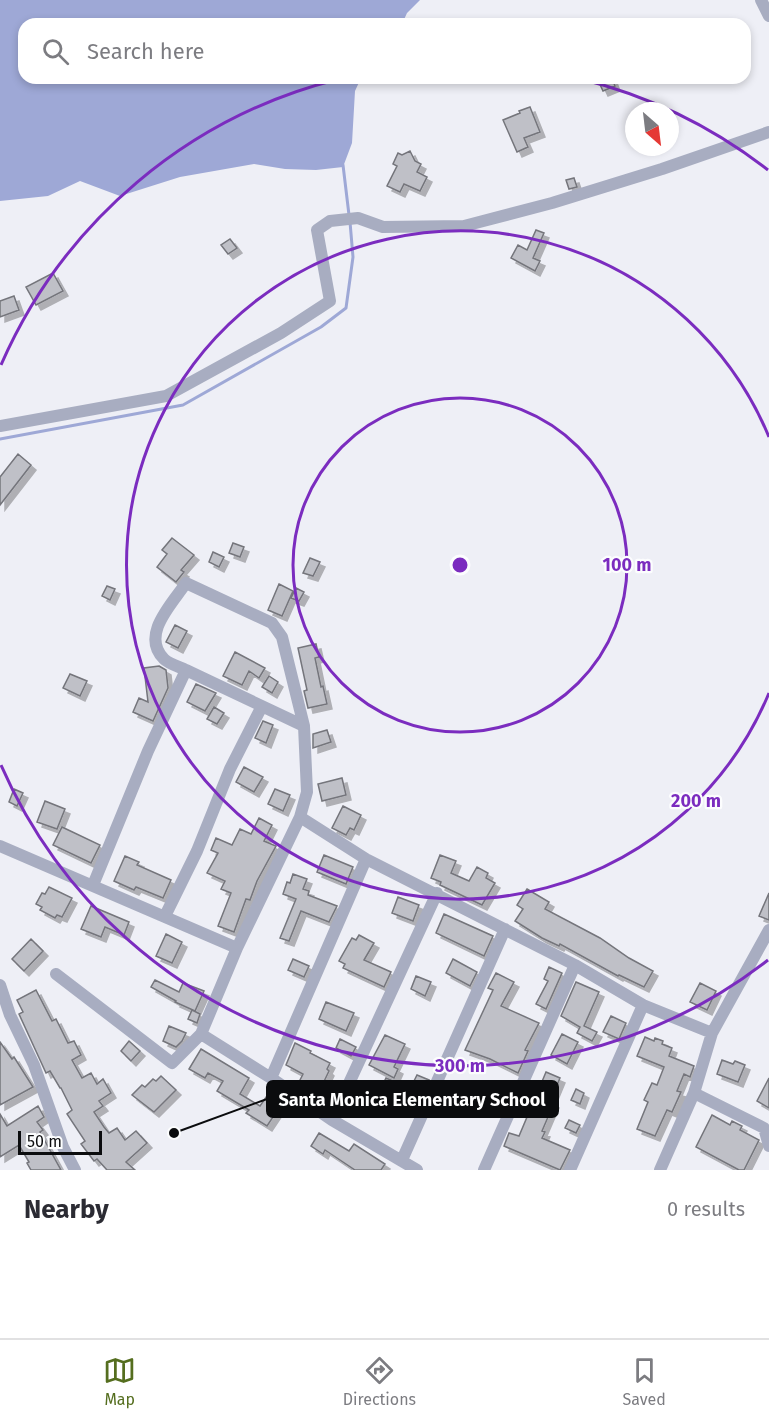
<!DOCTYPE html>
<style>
:root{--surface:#fff;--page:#f2f2f3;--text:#2b2b33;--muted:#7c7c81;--line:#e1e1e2;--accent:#556e1f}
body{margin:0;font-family:"Fira Sans",sans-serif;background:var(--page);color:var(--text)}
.compass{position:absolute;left:625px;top:102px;width:54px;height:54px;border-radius:50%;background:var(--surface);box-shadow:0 3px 9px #0003;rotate:152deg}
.scale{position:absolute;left:18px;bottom:15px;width:84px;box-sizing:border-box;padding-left:6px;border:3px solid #0b0c0e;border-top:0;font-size:16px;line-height:21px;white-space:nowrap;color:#0b0c0e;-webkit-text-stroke:4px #fcfdfe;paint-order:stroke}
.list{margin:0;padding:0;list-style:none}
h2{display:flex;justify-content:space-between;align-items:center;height:78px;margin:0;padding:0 24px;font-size:26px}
h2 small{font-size:20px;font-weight:400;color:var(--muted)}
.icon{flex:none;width:33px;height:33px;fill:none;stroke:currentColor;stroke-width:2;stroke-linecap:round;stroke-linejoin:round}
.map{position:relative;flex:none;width:769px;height:1170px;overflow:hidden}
.search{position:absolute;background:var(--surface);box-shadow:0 3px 9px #0003;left:18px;right:18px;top:18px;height:66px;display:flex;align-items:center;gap:15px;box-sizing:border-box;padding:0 21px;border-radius:18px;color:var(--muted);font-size:22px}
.sheet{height:168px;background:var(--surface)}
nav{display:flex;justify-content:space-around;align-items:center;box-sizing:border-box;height:84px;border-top:2px solid var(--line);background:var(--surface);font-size:16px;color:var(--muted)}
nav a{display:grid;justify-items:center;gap:3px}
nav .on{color:var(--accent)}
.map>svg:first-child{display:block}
.water{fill:#9ea8d6}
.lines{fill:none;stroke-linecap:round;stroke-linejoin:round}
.stream{stroke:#9ea8d6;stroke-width:3}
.building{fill:#bfc0c7;stroke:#74757b;stroke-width:1.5;filter:url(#shadow)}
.minor{stroke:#a8adc1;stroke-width:12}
.ring{fill:none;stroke:#7b2cbf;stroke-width:3}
.centre{fill:#7b2cbf;stroke:#fcfdfe;stroke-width:3}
.ring-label{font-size:18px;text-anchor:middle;font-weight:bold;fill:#7b2cbf;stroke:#fcfdfe;stroke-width:4.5;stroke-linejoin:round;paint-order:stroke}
.leader{fill:none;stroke:#0b0c0e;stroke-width:2}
.callout-dot{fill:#0b0c0e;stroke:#fcfdfe;stroke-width:2}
.callout{fill:#0b0c0e;stroke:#0b0c0e;stroke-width:2}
.callout-label{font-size:18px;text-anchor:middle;font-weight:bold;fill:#fff}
</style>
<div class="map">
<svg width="769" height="1170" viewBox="0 0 769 1170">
<defs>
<filter id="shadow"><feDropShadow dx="5" dy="5" stdDeviation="0" flood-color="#0004"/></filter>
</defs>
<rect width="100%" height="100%" fill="#eeeff6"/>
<path class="water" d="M 0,0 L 420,0 L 407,13 L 402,24 L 24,24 L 24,78 L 361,78 L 355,91 L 352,143 L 343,167 L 316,170 L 285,169 L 254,164 L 180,177 L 120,196 L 80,181 L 48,196 L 0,201 Z"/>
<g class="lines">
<path class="stream" d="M 343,165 L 349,215
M 0,439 L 183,405 L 321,327 L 346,308 L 353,257 L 350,222"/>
</g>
<path class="building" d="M 597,78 L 612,78 L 615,86 L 603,91 Z
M 530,107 L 540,132 L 524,138 L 528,147 L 517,152 L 503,120 L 520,113 L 519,111 Z
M 410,151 L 415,161 L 421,164 L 417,172 L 427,177 L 420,191 L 404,184 L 400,192 L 387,186 L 397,166 L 393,164 L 398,153 L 402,155 Z
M 574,178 L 577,187 L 569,189 L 566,180 Z
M 536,230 L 544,233 L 533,258 L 540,261 L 535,271 L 511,258 L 518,245 L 527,250 Z
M 230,239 L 237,248 L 228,254 L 221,245 Z
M 53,273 L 63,291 L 36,305 L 26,287 Z
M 14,296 L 19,310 L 0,317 L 0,301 Z
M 18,454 L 31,465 L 0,505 L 0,477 Z
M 172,538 L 194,555 L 181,570 L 184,572 L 176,582 L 157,567 L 167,554 L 162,550 Z
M 233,543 L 244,547 L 240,557 L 229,553 Z
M 213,552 L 224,557 L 219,567 L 209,562 Z
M 310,558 L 320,562 L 313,576 L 303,573 Z
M 279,584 L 293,591 L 282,616 L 268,610 Z
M 107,586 L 115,589 L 110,600 L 102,596 Z
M 296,588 L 304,592 L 299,601 L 291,598 Z
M 175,625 L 187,631 L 178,648 L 166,642 Z
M 316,644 L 319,657 L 315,658 L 321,687 L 323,686 L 327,704 L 308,708 L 304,691 L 307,690 L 298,648 Z
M 235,652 L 265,668 L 259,678 L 249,671 L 242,685 L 223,676 Z
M 159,666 L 166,670 L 168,688 L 153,721 L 133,712 L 139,698 L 148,702 L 144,668 Z
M 70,674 L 87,681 L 80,696 L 63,688 Z
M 269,676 L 278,682 L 272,693 L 262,687 Z
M 196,684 L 216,693 L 205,711 L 187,702 Z
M 214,707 L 224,713 L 217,724 L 207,719 Z
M 263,721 L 273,725 L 266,743 L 255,738 Z
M 327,730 L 331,742 L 313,748 L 313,734 Z
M 244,767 L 263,777 L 254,792 L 236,782 Z
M 342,778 L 346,795 L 322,801 L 318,784 Z
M 14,789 L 23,793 L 17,806 L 9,802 Z
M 275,789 L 290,795 L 283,811 L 268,804 Z
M 45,801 L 65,809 L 57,829 L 37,822 Z
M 343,806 L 361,815 L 354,830 L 350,828 L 346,835 L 332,828 Z
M 259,818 L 272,825 L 264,841 L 276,846 L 257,881 L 250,900 L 246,899 L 234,932 L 218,926 L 231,893 L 221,889 L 225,881 L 207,873 L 218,853 L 211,850 L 216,838 L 232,845 L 240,829 L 251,834 Z
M 62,827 L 100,845 L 91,863 L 53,845 Z
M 324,855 L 353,867 L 346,884 L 317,872 Z
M 440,855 L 456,861 L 451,873 L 469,881 L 477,867 L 488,873 L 486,878 L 495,883 L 482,905 L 440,885 L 441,882 L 431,878 Z
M 125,856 L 139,862 L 137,865 L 171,880 L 163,898 L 136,887 L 134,890 L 114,881 Z
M 293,874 L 307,879 L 303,889 L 309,891 L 308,895 L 337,906 L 329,922 L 301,911 L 289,941 L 280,938 L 296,899 L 283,894 L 287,882 L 290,883 Z
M 49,887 L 72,898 L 62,917 L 57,915 L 55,918 L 40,910 L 42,907 L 36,904 L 42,893 L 45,894 Z
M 527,889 L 549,902 L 545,909 L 600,938 L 629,958 L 653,971 L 644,987 L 619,975 L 618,976 L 560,944 L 559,946 L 542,938 L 515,921 L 523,909 L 517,905 Z
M 769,893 L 769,920 L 759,916 Z
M 398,897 L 419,905 L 413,921 L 392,913 Z
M 91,906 L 129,922 L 124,935 L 105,927 L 101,937 L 81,929 Z
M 444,914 L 493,936 L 484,956 L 436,933 Z
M 166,934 L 182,942 L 172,963 L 156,956 Z
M 359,935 L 374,943 L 364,960 L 391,972 L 384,987 L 343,968 L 345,964 L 339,961 L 352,938 L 356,940 Z
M 31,939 L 43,951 L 24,971 L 12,959 Z
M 293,959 L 309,966 L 304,977 L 288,970 Z
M 453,959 L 477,972 L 470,986 L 446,973 Z
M 549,967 L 562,973 L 546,1009 L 536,1004 L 548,981 L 544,979 Z
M 496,973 L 514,982 L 501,1006 L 539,1023 L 525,1050 L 528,1051 L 518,1073 L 490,1059 L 465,1050 L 493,990 L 488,988 Z
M 416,976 L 431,982 L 425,996 L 411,989 Z
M 155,980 L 179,992 L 183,983 L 204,991 L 195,1011 L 175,1002 L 176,1001 L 151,987 Z
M 576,982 L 599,992 L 584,1026 L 597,1032 L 592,1041 L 577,1033 L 580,1027 L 561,1016 Z
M 700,983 L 716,991 L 707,1010 L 690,1002 Z
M 36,990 L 52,1021 L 56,1019 L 68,1043 L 74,1041 L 81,1055 L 72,1060 L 82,1078 L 91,1073 L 97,1084 L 103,1079 L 111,1093 L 99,1101 L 103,1106 L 94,1112 L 104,1127 L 109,1133 L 117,1128 L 125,1140 L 136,1131 L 147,1143 L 126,1162 L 135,1170 L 107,1170 L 97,1159 L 94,1161 L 81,1144 L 85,1141 L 67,1114 L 72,1110 L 61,1088 L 60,1088 L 50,1071 L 46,1073 L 19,1014 L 23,1012 L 17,1000 Z
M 326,1002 L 354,1013 L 346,1031 L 319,1019 Z
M 192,1010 L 200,1014 L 197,1023 L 188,1019 Z
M 611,1016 L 626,1023 L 619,1039 L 603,1032 Z
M 169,1026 L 186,1033 L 182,1041 L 176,1047 L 163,1041 Z
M 562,1034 L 578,1042 L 567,1064 L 551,1055 Z
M 385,1035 L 405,1044 L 394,1067 L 398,1069 L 394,1078 L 369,1065 Z
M 645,1037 L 654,1041 L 655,1038 L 663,1041 L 662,1044 L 672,1048 L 669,1056 L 694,1066 L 690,1077 L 684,1074 L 677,1091 L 681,1092 L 672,1112 L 667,1110 L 655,1136 L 637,1129 L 648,1102 L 644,1100 L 652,1083 L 657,1085 L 664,1067 L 637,1056 Z
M 340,1039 L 356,1047 L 351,1056 L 336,1048 Z
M 129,1041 L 140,1051 L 131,1061 L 121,1051 Z
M 0,1042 L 12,1059 L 14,1057 L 33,1087 L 0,1105 Z
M 295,1043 L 311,1051 L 310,1053 L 330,1063 L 327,1069 L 329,1071 L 318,1094 L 298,1084 L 303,1074 L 286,1065 Z
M 201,1049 L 249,1078 L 240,1094 L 260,1106 L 271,1090 L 285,1099 L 267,1126 L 246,1113 L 249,1110 L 217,1091 L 223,1081 L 208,1073 L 205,1078 L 189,1069 Z
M 722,1060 L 733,1064 L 735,1061 L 745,1065 L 738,1082 L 717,1074 Z
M 546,1072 L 560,1078 L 550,1102 L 554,1103 L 542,1131 L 545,1132 L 542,1138 L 570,1150 L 560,1170 L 504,1146 L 509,1133 L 519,1136 L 527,1117 L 523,1115 L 532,1094 L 536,1096 Z
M 417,1075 L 429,1080 L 424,1090 L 412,1085 Z
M 161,1076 L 176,1090 L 154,1112 L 132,1095 L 142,1085 L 145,1087 L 153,1079 L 156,1081 Z
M 386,1078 L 413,1090 L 407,1104 L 378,1094 Z
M 769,1078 L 769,1108 L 757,1101 Z
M 576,1089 L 584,1093 L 580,1104 L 571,1100 Z
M 38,1106 L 44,1117 L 37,1122 L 43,1130 L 40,1132 L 61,1170 L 31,1170 L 27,1163 L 29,1162 L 19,1145 L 0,1157 L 0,1114 L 7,1126 Z
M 712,1115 L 730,1125 L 732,1121 L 742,1126 L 740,1130 L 759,1140 L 744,1170 L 739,1170 L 696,1147 Z
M 569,1120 L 580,1125 L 576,1133 L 565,1128 Z
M 319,1133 L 349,1151 L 354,1144 L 385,1164 L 381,1170 L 355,1170 L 325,1150 L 323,1154 L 311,1146 Z"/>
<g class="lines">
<path class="minor" d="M 761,0 L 769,16
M 0,426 L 166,396 L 281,333 L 330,301 L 317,230 L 330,221 L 358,218 L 383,227 L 464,226 L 552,203 L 662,169 L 769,132
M 186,670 C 180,667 169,664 164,659 C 140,635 172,604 186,583 L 272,623 L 282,637 L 304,726 L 307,792 L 300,817
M 0,846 L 237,948 L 300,817 L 366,859 L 575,965 L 643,1005 L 712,1033
M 93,885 L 148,751 L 186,670 L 304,726
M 165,916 L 197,851 L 230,769 L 262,706
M 56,974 L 172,1063 L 201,1034 L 237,948
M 0,985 L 10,1015 L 34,1065 L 63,1147 L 75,1170
M 201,1034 L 271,1078 L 332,1120 L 417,1170
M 271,1078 L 366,859
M 694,1093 L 764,1128 L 769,1146
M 332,1120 L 437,893
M 402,1160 L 505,929
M 484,1170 L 575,965
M 570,1170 L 643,1005
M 660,1170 L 694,1093 L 712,1033 L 769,930"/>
</g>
<g class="ring">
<circle cx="460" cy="565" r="167"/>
<path d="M769 693A334 334 0 1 1 769 437"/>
<path d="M768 960A501 501 0 0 1 1 765M1 365A501 501 0 0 1 339 79M581 79A501 501 0 0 1 768 170"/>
</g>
<circle cx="460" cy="565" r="9" class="centre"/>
<g class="ring-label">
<text x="627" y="571">100 m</text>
<text x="696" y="807">200 m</text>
<text x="460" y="1072">300 m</text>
</g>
<path class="leader" d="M174 1133L267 1099"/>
<circle class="callout-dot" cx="174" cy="1133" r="6"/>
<rect class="callout" x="267" y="1081" width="291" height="36" rx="6"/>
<g class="callout-label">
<text x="412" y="1106">Santa Monica Elementary School</text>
</g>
</svg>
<svg class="compass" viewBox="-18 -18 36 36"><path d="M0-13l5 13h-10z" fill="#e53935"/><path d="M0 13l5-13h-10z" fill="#7c7c81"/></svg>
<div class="scale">50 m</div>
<div class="search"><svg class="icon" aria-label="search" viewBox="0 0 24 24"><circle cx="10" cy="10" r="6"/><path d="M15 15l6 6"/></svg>Search here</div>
</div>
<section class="sheet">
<h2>Nearby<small>0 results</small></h2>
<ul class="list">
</ul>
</section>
<nav>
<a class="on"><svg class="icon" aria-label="map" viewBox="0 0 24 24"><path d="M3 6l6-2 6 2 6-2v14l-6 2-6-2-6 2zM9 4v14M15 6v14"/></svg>Map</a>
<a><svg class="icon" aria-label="directions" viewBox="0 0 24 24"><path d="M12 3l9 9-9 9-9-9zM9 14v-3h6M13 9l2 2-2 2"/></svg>Directions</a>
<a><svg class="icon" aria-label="saved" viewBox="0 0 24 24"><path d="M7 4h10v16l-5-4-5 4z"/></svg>Saved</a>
</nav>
